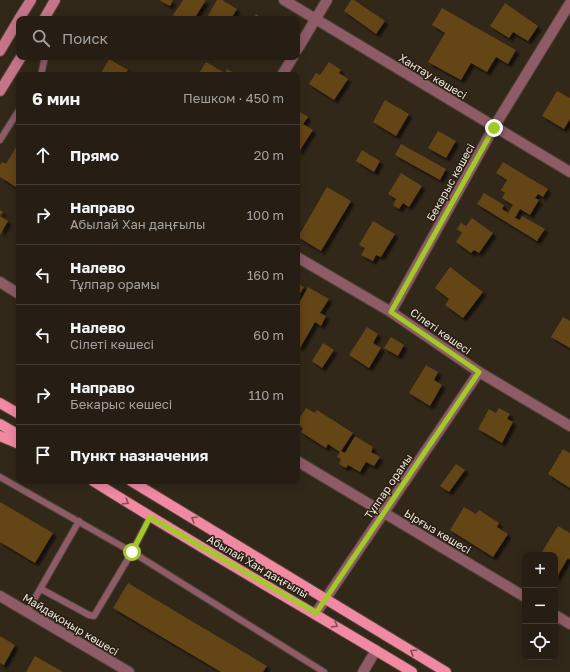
<!DOCTYPE html>
<html lang="ru">
<meta charset="utf-8">
<style>
:root{--surface:#261e14;--page:#322b22;--text:#f1f3f6;--muted:#a4a2a0;--line:#423c34}
body{margin:0;font-family:"Golos Text",sans-serif;background:var(--page);color:var(--text)}
.controls{position:absolute;right:12px;bottom:12px;display:grid;overflow:hidden;border-radius:8px;box-shadow:0 2px 10px #0003}
.controls button{width:36px;height:36px;display:grid;place-items:center;padding:0;border:0;border-bottom:1px solid var(--line);background:var(--surface);color:var(--text);font:20px sans-serif}
.stop{position:absolute;width:12px;height:12px;margin:-9px;border:3px solid #a2c928;border-radius:50%;background:#fff}
.stop.end{background:#a2c928;border-color:#fff;box-shadow:0 1px 4px #0008}
.list{margin:0;padding:0;list-style:none}
h2{display:flex;justify-content:space-between;align-items:center;height:52px;margin:0;padding:0 16px;font-size:17px}
h2 small{font-size:13px;font-weight:400;color:var(--muted)}
.list li{display:grid;grid-template-columns:26px 1fr auto;gap:12px;align-items:center;box-sizing:border-box;height:60px;padding:0 16px;border-top:1px solid var(--line)}
.list b{display:block;font-size:15px;white-space:nowrap}
.list p{margin:0;font-size:13px;white-space:nowrap;color:var(--muted)}
.list em{font-size:13px;font-style:normal;color:var(--muted)}
.icon{flex:none;width:22px;height:22px;fill:none;stroke:currentColor;stroke-width:2;stroke-linecap:round;stroke-linejoin:round}
.map{position:relative;flex:none;width:570px;height:672px;overflow:hidden}
.search{position:absolute;background:var(--surface);box-shadow:0 2px 10px #0003;left:16px;top:16px;width:284px;height:44px;display:flex;align-items:center;gap:10px;box-sizing:border-box;padding:0 14px;border-radius:8px;color:var(--muted);font-size:15px}
.panel{position:absolute;background:var(--surface);box-shadow:0 2px 10px #0003;left:16px;top:72px;width:284px;height:412px;border-radius:8px}
.map>svg:first-child{display:block}
.building{fill:#634416;filter:url(#shadow)}
.lines{fill:none;stroke-linecap:round;stroke-linejoin:round}
.lane-casing{stroke:#4c4336;stroke-width:8}
.street-casing{stroke:#4c4336;stroke-width:12}
.secondary-casing{stroke:#4c4336;stroke-width:12}
.primary-casing{stroke:#4c4336;stroke-width:12}
.lane{stroke:#8e5b67;stroke-width:6}
.street{stroke:#8e5b67;stroke-width:10}
.secondary{stroke:#c67589;stroke-width:10}
.primary{stroke:#f189a3;stroke-width:10}
.oneway{stroke:#824e53}
.route{stroke:#a2c928;stroke-width:5}
.labels{text-anchor:middle;dominant-baseline:central;stroke-width:3;stroke-linejoin:round;paint-order:stroke}
.street-label{font-size:11px;fill:#efe8e0;stroke:#281e11}
</style>
<div class="map">
<svg width="570" height="672" viewBox="0 0 570 672">
<defs>
<filter id="shadow"><feDropShadow dx="3.5" dy="3.5" stdDeviation="1" flood-color="#0009"/></filter>
</defs>
<rect width="100%" height="100%" fill="#32281a"/>
<path class="building" d="M 159,0 L 173,0 L 170,6 Z
M 183,0 L 206,0 L 194,19 L 179,19 L 173,15 Z
M 217,0 L 222,0 L 237,9 L 231,19 L 206,19 Z
M 351,0 L 354,0 L 385,21 L 376,34 L 344,11 Z
M 505,3 L 538,26 L 528,41 L 513,32 L 509,38 L 490,26 Z
M 442,8 L 516,50 L 508,64 L 496,57 L 487,72 L 471,63 L 461,80 L 428,62 L 445,33 L 432,25 Z
M 256,14 L 264,19 L 253,19 Z
M 109,59 L 128,70 L 125,75 L 100,75 Z
M 206,62 L 225,73 L 227,69 L 237,75 L 198,75 Z
M 329,62 L 341,70 L 339,73 L 348,79 L 334,100 L 309,84 L 316,73 L 320,75 Z
M 557,91 L 570,98 L 570,119 L 564,129 L 542,116 Z
M 385,100 L 409,114 L 396,136 L 373,122 Z
M 297,110 L 308,117 L 303,124 L 313,130 L 298,153 Z
M 438,131 L 456,141 L 446,158 L 428,148 Z
M 19,142 L 19,189 L 0,177 L 0,165 L 2,162 L 6,164 Z
M 401,144 L 446,169 L 440,180 L 395,155 Z
M 362,150 L 380,161 L 374,172 L 356,161 Z
M 503,162 L 548,189 L 543,197 L 538,194 L 535,198 L 539,200 L 530,215 L 520,209 L 515,218 L 520,220 L 522,216 L 545,229 L 537,241 L 477,204 L 484,193 L 504,205 L 502,209 L 508,213 L 513,205 L 502,198 L 505,193 L 501,190 L 507,180 L 496,173 Z
M 401,173 L 422,186 L 409,207 L 403,203 L 399,209 L 393,205 L 396,199 L 388,194 Z
M 327,187 L 351,201 L 321,251 L 298,237 Z
M 0,210 L 3,212 L 0,216 L 8,221 L 0,235 Z
M 472,218 L 493,233 L 479,253 L 474,250 L 471,253 L 456,242 L 462,233 L 457,229 L 461,223 L 466,226 Z
M 373,221 L 395,234 L 381,257 L 376,255 L 373,261 L 361,255 L 365,248 L 359,245 Z
M 450,267 L 483,292 L 463,318 L 445,305 L 449,299 L 435,288 Z
M 297,283 L 304,287 L 297,298 Z
M 308,287 L 329,299 L 320,313 L 326,316 L 321,326 L 315,322 L 300,348 L 297,346 L 297,307 Z
M 563,317 L 570,321 L 570,348 L 551,337 Z
M 367,327 L 378,334 L 373,343 L 381,348 L 369,368 L 349,355 Z
M 391,337 L 404,345 L 398,356 L 384,348 Z
M 323,343 L 334,350 L 322,368 L 312,361 Z
M 426,365 L 438,372 L 434,380 L 442,385 L 430,406 L 409,393 Z
M 306,408 L 315,413 L 317,410 L 353,433 L 341,451 L 345,453 L 355,436 L 373,447 L 371,452 L 380,457 L 374,466 L 366,462 L 360,472 L 348,465 L 346,468 L 339,464 L 341,459 L 337,457 L 340,452 L 328,444 L 326,448 L 301,432 L 303,428 L 297,425 L 297,422 Z
M 499,408 L 510,414 L 507,419 L 513,422 L 502,443 L 478,429 L 489,409 L 496,413 Z
M 563,449 L 570,453 L 570,488 L 548,474 Z
M 456,464 L 465,470 L 449,492 L 440,486 Z
M 0,502 L 53,533 L 35,563 L 0,542 Z
M 464,507 L 476,514 L 479,510 L 499,523 L 497,527 L 508,534 L 493,557 L 450,530 Z
M 558,526 L 570,533 L 570,560 L 568,558 L 555,580 L 555,555 L 540,555 Z
M 128,583 L 267,666 L 263,672 L 221,672 L 113,608 Z
M 0,636 L 15,645 L 4,665 L 0,663 Z
M 35,656 L 63,672 L 26,672 Z"/>
<g class="lines">
<defs>
<path id="lane" d="M 41,75 L 45,57
M 0,140 L 19,110
M 0,477 L 132,552 L 94,616 L 89,615 L 41,589
M 150,517 L 132,552 L 324,672
M 27,612 L 79,521"/>
<path id="street" d="M 284,0 L 570,172
M 297,50 L 327,0
M 282,75 L 293,57
M 297,257 L 391,312 L 479,372 L 570,426
M 0,282 L 19,294
M 391,312 L 494,127 L 570,3
M 297,461 L 525,597
M 0,596 L 129,672
M 316,613 L 479,372
M 555,615 L 570,624
M 363,672 L 376,650"/>
<path id="secondary" d="M 19,19 L 31,0
M 44,19 L 55,0
M 0,51 L 19,19
M 0,91 L 21,57"/>
<path id="primary" d="M 0,403 L 19,414
M 0,424 L 19,435
M 0,436 L 19,444
M 93,481 C 198,547 306,608 412,672
M 131,481 L 446,672"/>
</defs>
<use href="#lane" class="lane-casing"/>
<use href="#street" class="street-casing"/>
<use href="#secondary" class="secondary-casing"/>
<use href="#primary" class="primary-casing"/>
<use href="#lane" class="lane"/>
<use href="#street" class="street"/>
<use href="#secondary" class="secondary"/>
<use href="#primary" class="primary"/>
</g>
<defs><path id="oneway-chevron" d="M-2-3.5L2.5 0L-2 3.5" fill="none" stroke-width="1.6" stroke-linecap="round" stroke-linejoin="round"/></defs>
<g class="oneway">
<use href="#oneway-chevron" transform="translate(126 502) rotate(32)"/>
<use href="#oneway-chevron" transform="translate(194 519) rotate(-149)"/>
<use href="#oneway-chevron" transform="translate(335 625) rotate(32)"/>
<use href="#oneway-chevron" transform="translate(413 652) rotate(-149)"/>
</g>
<g class="lines">
<path class="route" d="M 132,552 L 150,517 L 316,613 L 479,372 L 391,312 L 494,128"/>
</g>
<g class="labels">
<g class="street-label">
<text transform="translate(433 76) rotate(31)">Хантау көшесі</text>
<text transform="translate(450 182) rotate(-61)">Бекарыс көшесі</text>
<text transform="translate(441 331) rotate(35)">Сілеті көшесі</text>
<text transform="translate(388 486) rotate(-56)">Тұлпар орамы</text>
<text transform="translate(438 531) rotate(31)">Ырғыз көшесі</text>
<text transform="translate(258 566) rotate(30)">Абылай Хан даңғылы</text>
<text transform="translate(71 624) rotate(31)">Майдақоңыр көшесі</text>
</g>
</g>
</svg>
<div class="controls">
<button>+</button>
<button>−</button>
<button><svg class="icon" aria-label="locate" viewBox="0 0 24 24"><circle cx="12" cy="12" r="6"/><path d="M12 2v4M12 18v4M2 12h4M18 12h4"/></svg></button>
</div>
<div class="stop" style="left:132px;top:552px"></div>
<div class="stop end" style="left:494px;top:128px"></div>
<div class="search"><svg class="icon" aria-label="search" viewBox="0 0 24 24"><circle cx="10" cy="10" r="6"/><path d="M15 15l6 6"/></svg>Поиск</div>
<section class="panel">
<h2>6 мин<small>Пешком · 450 m</small></h2>
<ul class="list">
<li><svg class="icon" aria-label="ahead" viewBox="0 0 24 24"><path d="M12 20V5M6 11l6-6 6 6"/></svg><div><b>Прямо</b></div><em>20 m</em></li>
<li><svg class="icon" aria-label="right" viewBox="0 0 24 24"><path d="M7 20v-9h11M14 6l5 5-5 5"/></svg><div><b>Направо</b><p>Абылай Хан даңғылы</p></div><em>100 m</em></li>
<li><svg class="icon" aria-label="left" viewBox="0 0 24 24"><path d="M17 20v-9H6M10 6l-5 5 5 5"/></svg><div><b>Налево</b><p>Тұлпар орамы</p></div><em>160 m</em></li>
<li><svg class="icon" aria-label="left" viewBox="0 0 24 24"><path d="M17 20v-9H6M10 6l-5 5 5 5"/></svg><div><b>Налево</b><p>Сілеті көшесі</p></div><em>60 m</em></li>
<li><svg class="icon" aria-label="right" viewBox="0 0 24 24"><path d="M7 20v-9h11M14 6l5 5-5 5"/></svg><div><b>Направо</b><p>Бекарыс көшесі</p></div><em>110 m</em></li>
<li><svg class="icon" aria-label="arrive" viewBox="0 0 24 24"><path d="M6 21V4h12l-3 4 3 4H6"/></svg><div><b>Пункт назначения</b></div></li>
</ul>
</section>
</div>
